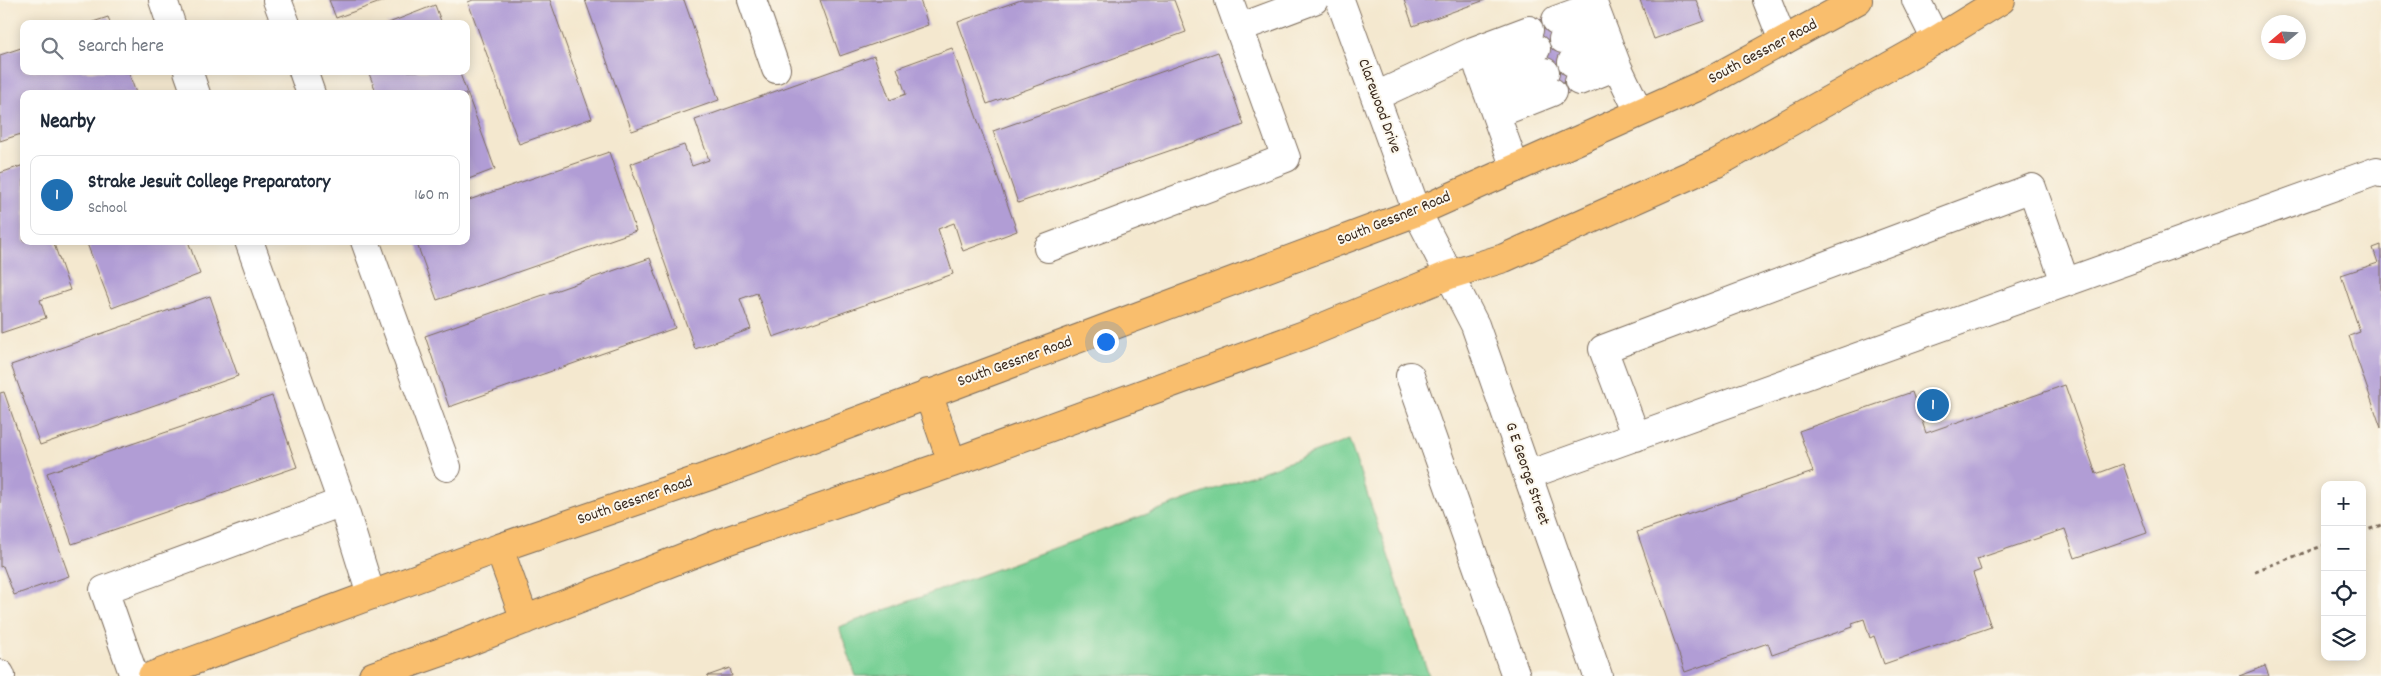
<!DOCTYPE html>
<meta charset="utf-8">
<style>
:root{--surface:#fff;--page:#f6f6f7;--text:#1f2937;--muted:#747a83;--line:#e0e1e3;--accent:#1f6fb2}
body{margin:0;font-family:Dekko,sans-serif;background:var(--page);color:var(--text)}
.controls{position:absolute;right:15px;bottom:15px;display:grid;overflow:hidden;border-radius:10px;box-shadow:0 2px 12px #0003}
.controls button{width:45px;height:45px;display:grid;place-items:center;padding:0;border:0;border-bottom:1px solid var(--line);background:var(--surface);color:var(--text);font:25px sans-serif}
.compass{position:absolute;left:2261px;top:15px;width:45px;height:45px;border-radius:50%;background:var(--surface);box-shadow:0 2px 12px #0003;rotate:251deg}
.you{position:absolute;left:1105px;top:341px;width:18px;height:18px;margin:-12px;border:4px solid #fff;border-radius:50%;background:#1a73e8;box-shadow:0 0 0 8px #1a73e833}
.badge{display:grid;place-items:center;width:32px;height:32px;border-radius:50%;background:var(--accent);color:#fff;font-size:16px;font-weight:700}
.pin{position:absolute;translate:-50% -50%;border:2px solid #fff;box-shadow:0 1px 5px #0006}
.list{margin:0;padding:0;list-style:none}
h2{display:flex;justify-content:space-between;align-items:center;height:65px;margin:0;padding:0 20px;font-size:21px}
h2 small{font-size:16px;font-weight:400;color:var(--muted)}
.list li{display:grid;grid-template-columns:32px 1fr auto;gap:15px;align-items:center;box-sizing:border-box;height:80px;margin:0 10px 10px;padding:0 10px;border:1px solid var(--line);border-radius:10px}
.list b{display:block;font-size:19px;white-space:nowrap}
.list p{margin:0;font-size:16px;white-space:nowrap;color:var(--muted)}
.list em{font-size:16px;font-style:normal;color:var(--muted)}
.icon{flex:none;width:28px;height:28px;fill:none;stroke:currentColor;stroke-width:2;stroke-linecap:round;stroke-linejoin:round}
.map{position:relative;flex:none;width:2381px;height:676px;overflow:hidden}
.search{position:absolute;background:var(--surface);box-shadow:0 2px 12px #0003;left:20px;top:20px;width:450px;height:55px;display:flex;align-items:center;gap:12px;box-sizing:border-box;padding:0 18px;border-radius:10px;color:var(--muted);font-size:19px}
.panel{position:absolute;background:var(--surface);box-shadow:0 2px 12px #0003;left:20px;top:90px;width:450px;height:155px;border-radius:10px}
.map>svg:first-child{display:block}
.green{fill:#78d095;stroke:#5a7d5a}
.building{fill:#b19dd5}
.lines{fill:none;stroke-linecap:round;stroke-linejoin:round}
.minor-casing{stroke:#7c6c5c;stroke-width:30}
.major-casing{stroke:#7c6c5c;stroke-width:30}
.path{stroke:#7c6c5c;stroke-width:3;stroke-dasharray:4 4;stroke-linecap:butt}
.minor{stroke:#fff;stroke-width:28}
.major{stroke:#f9be6d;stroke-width:28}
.labels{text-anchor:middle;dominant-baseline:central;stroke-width:4;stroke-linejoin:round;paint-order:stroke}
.street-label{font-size:16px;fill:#3b2a1e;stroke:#fbf7ec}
</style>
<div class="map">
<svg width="2381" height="676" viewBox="0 0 2381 676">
<rect width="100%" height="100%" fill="#fbf7ec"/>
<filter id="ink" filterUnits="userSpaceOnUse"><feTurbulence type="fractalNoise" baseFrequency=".02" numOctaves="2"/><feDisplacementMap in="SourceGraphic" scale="10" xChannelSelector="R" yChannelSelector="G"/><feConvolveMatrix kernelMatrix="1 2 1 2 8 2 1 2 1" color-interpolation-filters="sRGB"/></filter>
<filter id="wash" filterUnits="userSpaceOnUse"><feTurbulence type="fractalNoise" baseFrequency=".0096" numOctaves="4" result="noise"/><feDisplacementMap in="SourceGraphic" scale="20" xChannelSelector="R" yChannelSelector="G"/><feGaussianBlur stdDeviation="1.12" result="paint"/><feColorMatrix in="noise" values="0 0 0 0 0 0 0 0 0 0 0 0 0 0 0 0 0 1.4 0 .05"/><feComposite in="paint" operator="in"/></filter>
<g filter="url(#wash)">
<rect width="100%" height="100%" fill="#f4e8cf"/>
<path class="green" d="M 1349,440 L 1429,676 L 856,676 L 839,627 Z"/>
<g id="blocks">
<path class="building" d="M 329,0 L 386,0 L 336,18 Z
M 473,0 L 550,0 L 592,118 L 519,144 L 468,2 Z
M 585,0 L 684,0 L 719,100 L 632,131 Z
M 820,0 L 920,0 L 928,25 L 840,56 Z
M 1021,0 L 1174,0 L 1186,32 L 987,104 L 958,22 Z
M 1404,0 L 1485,0 L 1413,26 Z
M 1640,0 L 1696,0 L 1704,21 L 1654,39 Z
M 435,5 L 442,24 L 386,24 Z
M 1554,14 L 1582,88 L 1555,98 L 1527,25 Z
M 108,17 L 111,24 L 90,24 L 90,23 Z
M 24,47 L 24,71 L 128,71 L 136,93 L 24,94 L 24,133 L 0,141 L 0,55 Z
M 952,48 L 1017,231 L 963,251 L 954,223 L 938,229 L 953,274 L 773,337 L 757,293 L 740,299 L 751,329 L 695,349 L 630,164 L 684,145 L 692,166 L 709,160 L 695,120 L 874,56 L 890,100 L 906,94 L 897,68 Z
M 1218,52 L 1244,125 L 1018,203 L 993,131 Z
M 368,71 L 459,71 L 495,169 L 466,180 L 466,94 L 377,94 Z
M 609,152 L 636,231 L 437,300 L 416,241 L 466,241 L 466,201 Z
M 24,165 L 24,241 L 53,241 L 70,290 L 40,300 L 46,318 L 1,333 L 0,173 Z
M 86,241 L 188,241 L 200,274 L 112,308 Z
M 2381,245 L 2381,428 L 2349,336 L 2360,332 L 2341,275 L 2378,263 L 2373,248 Z
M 650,258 L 675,328 L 449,407 L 425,336 Z
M 210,296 L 238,376 L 40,445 L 11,365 Z
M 2065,385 L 2096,474 L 2123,464 L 2147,533 L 2075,558 L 2065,529 L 1977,559 L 1981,570 L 1973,573 L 1991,627 L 1884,664 L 1874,636 L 1870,638 L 1864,619 L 1852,623 L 1853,627 L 1772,655 L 1768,643 L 1685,672 L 1637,532 L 1813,472 L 1799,431 L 1912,392 L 1926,433 Z
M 4,392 L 69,576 L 14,595 L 3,566 L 0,567 L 0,393 Z
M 272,396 L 297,467 L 72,544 L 47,473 Z
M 2265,666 L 2269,676 L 2239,676 Z
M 730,668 L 732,676 L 707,676 Z"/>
</g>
</g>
<g filter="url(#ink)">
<use href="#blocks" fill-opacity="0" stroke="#7c6c5c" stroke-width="1"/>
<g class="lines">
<defs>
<path id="minor" d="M 163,0 L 171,24
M 277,0 L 286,24
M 752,0 L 776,69
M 1340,0 L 1417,212 L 1475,325 L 1598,676
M 1767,0 L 1783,41
M 1916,0 L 1936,40
M 1556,20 L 1594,6 L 1617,66 L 1639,112
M 1239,28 L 1314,0
M 1563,39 L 1600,24
M 1473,51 L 1515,168
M 1572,62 L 1610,48
M 188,71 L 196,94
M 303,71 L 311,94
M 1480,71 L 1536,49
M 1579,81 L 1617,66
M 1488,93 L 1545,72
M 1376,96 L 1473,51 L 1529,30
M 1496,114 L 1552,92
M 249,241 L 342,502
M 365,241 L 447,467
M 1048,248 L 1286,158 L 1229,0
M 1410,376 L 1516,676
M 1636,437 L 1603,349 L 2032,188 L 2065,282
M 1528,475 L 2377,171 L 2381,173
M 0,674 L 1,676
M 134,676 L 104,590 L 342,502 L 371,595"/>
<path id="major" d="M 928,393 L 952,463
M 499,548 L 525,620
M 152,676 L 499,548 L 724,471 L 1417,212 L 1704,84 L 1858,0
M 373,676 L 450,649 L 723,542 L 952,463 L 1304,335 L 1449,275 L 1504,258 L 1717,163 L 1936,40 L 2001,0"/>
</defs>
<use href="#minor" class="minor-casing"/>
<use href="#major" class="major-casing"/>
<path class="path" d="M 2362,532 L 2381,525
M 2255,571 L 2325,545"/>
<use href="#minor" class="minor"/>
<use href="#major" class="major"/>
</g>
</g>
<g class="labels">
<g class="street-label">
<text transform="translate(1763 52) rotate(-28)">South Gessner Road</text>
<text transform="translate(1379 106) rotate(70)">Clarewood Drive</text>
<text transform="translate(1394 219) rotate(-22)">South Gessner Road</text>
<text transform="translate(1015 362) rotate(-20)">South Gessner Road</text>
<text transform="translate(1527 474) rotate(71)">G E George Street</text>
<text transform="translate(635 501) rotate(-19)">South Gessner Road</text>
</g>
</g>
</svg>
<div class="controls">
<button>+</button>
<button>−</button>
<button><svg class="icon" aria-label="locate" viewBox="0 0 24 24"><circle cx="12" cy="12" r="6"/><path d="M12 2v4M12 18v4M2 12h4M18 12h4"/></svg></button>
<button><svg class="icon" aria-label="layers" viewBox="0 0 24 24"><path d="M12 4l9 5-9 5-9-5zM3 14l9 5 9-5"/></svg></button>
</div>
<svg class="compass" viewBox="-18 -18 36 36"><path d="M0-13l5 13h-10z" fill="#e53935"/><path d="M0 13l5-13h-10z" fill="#747a83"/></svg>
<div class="you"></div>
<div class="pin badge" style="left:1933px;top:405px">1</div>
<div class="search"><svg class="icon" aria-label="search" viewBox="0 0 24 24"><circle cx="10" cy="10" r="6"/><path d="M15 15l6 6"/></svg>Search here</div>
<section class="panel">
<h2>Nearby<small></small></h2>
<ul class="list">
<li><span class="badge">1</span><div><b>Strake Jesuit College Preparatory</b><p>School</p></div><em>160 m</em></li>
</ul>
</section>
</div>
